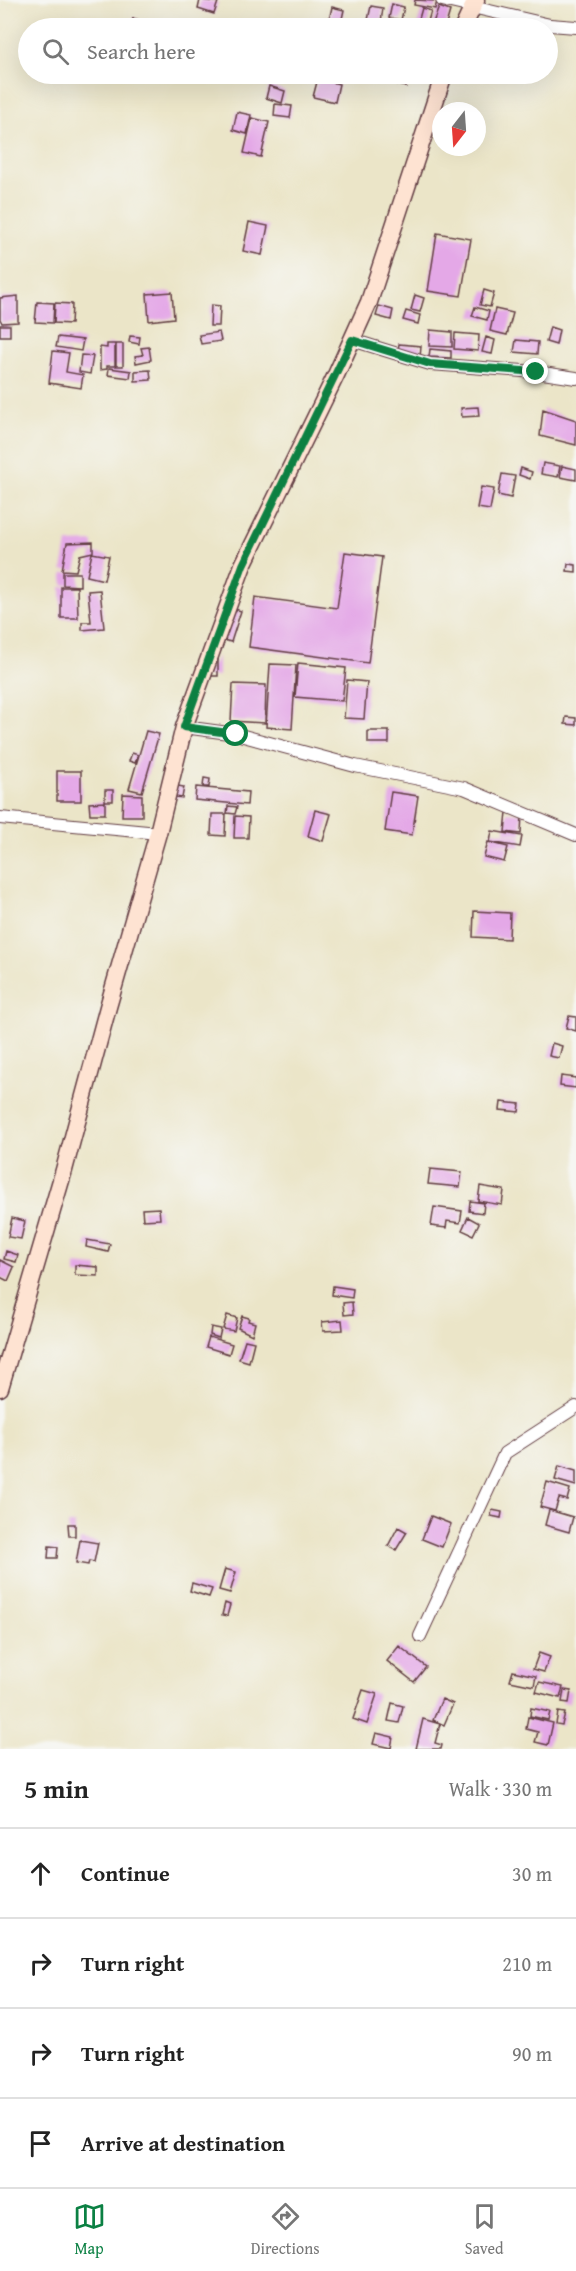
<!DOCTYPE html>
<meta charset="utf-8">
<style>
:root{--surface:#fff;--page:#f2f2f2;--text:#222;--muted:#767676;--line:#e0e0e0;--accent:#0b8043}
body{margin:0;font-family:"Gentium Book Plus",serif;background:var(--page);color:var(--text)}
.compass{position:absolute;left:432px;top:102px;width:54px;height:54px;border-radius:50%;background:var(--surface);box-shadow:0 6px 24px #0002;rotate:197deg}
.stop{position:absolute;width:18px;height:18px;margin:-14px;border:4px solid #0b8043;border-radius:50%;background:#fff}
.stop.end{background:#0b8043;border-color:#fff;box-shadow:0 2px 6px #0008}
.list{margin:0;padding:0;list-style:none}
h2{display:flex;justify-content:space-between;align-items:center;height:78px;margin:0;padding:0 24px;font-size:26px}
h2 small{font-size:20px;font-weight:400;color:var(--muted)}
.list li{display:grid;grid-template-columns:39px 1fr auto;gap:18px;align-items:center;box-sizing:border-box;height:90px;padding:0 24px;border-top:2px solid var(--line)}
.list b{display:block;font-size:22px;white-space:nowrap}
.list em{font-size:20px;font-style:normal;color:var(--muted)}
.icon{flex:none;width:33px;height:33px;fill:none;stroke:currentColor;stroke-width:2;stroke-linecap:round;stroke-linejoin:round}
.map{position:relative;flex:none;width:576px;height:1749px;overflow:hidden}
.search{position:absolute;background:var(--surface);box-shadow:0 6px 24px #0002;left:18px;right:18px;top:18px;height:66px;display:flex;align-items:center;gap:15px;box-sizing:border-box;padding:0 21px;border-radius:33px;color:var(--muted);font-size:22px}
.sheet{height:438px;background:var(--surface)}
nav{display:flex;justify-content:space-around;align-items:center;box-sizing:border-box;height:84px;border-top:2px solid var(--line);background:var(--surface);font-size:16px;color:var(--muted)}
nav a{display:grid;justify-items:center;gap:3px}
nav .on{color:var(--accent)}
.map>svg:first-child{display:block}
.building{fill:#e4a8e7}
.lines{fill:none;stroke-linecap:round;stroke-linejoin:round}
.street-casing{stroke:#623d43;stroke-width:14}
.secondary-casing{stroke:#623d43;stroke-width:19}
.street{stroke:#fff;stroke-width:12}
.secondary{stroke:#fee3d2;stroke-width:16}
.route{stroke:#0b8043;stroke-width:8}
</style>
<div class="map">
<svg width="576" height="1749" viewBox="0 0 576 1749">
<rect width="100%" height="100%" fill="#f6f6f2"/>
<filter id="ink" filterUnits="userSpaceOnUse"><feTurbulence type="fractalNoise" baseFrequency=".0167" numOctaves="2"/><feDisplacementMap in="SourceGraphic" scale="12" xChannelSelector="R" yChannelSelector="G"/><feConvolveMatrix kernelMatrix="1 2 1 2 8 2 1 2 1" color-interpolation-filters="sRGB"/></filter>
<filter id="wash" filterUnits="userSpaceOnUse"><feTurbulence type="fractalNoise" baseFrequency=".008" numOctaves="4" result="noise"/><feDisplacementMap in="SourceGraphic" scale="24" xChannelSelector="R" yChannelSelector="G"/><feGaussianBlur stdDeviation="1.35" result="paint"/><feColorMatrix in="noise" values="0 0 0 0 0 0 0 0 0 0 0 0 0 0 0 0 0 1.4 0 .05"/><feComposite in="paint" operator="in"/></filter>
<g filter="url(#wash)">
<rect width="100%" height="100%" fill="#ebe5c8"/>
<g id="blocks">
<path class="building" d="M 200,0 L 218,2 L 214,14 L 198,9 Z
M 415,0 L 437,1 L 435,9 L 414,5 Z
M 392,4 L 404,7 L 401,20 L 389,18 Z
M 371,6 L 383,8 L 381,22 L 368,20 Z
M 332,7 L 344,10 L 341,23 L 329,20 Z
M 439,7 L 450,11 L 445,28 L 431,28 Z
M 422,8 L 431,11 L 426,28 L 404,28 L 406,23 L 417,26 Z
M 133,18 L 158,26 L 157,28 L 130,28 Z
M 363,21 L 375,24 L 374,28 L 361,28 Z
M 332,22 L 343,25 L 342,28 L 330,28 Z
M 399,74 L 410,74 L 406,87 L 396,84 Z
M 318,78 L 339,84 L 335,102 L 313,97 Z
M 269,86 L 285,91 L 282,103 L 266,98 Z
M 275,104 L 292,106 L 290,118 L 274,116 Z
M 237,112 L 251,115 L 247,134 L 233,130 Z
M 252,118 L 269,122 L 261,157 L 244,153 Z
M 249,222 L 268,226 L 262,255 L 243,251 Z
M 437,233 L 471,239 L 461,296 L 428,291 Z
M 484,290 L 494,293 L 490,307 L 480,305 Z
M 172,292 L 174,318 L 149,321 L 147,294 Z
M 415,295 L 424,298 L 420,312 L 411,310 Z
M 18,296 L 18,322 L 2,323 L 0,319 L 0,298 Z
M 37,302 L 54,303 L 53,323 L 35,322 Z
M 55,303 L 72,304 L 71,324 L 54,323 Z
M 211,305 L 220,306 L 219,326 L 210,326 Z
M 379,306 L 393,310 L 391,320 L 376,316 Z
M 475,307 L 489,311 L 487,320 L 472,316 Z
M 495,309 L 513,313 L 507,335 L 490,331 Z
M 406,311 L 420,315 L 418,324 L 403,320 Z
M 0,325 L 10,325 L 10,336 L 0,336 Z
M 550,327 L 559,330 L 556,345 L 546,342 Z
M 430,330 L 452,332 L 452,347 L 429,346 Z
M 219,332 L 221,341 L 201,344 L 199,335 Z
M 455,333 L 479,335 L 478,351 L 454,349 Z
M 130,336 L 140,337 L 139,344 L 129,342 Z
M 58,337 L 83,340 L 81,351 L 56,347 Z
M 486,337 L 495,340 L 492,354 L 482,352 Z
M 516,340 L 538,342 L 537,354 L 514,352 Z
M 107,344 L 115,344 L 115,366 L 107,366 L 107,369 L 100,370 L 100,347 L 107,348 Z
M 116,344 L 123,344 L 123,366 L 116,366 Z
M 399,344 L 421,346 L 420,358 L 397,356 Z
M 149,347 L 151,360 L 136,363 L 135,356 L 143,355 L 141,348 Z
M 430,349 L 451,351 L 451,358 L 429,357 Z
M 53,351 L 69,353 L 66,372 L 83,375 L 81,388 L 49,383 Z
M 81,355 L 93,356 L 90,374 L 79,372 Z
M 109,368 L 131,371 L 130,378 L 108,375 Z
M 150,370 L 151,380 L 135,381 L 135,371 Z
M 478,407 L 479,416 L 462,417 L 461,408 Z
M 543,409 L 576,420 L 576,445 L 540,436 Z
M 543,463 L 560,466 L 558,477 L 541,474 Z
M 562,466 L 576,469 L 576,480 L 560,477 Z
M 521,468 L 532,472 L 530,479 L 519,475 Z
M 502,474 L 515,476 L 511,498 L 498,495 Z
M 481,487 L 494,489 L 490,510 L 477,508 Z
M 93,542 L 93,552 L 80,555 L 76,571 L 62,570 L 67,543 Z
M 345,552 L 382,557 L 368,663 L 249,647 L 255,597 L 337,608 Z
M 92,553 L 109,556 L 104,580 L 87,576 Z
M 568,564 L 576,565 L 576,572 L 567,571 Z
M 63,573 L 80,573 L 80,586 L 63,585 Z
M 61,587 L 77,587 L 78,618 L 61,618 Z
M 100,590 L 104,628 L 82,630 L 82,622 L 91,622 L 88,591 Z
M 229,607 L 241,611 L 231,642 L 219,639 Z
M 218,656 L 218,676 L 206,676 Z
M 298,663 L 346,668 L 342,701 L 295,697 Z
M 270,664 L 296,665 L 292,729 L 266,727 Z
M 347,680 L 367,682 L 364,719 L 344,718 Z
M 233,684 L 266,685 L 265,723 L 231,721 Z
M 566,717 L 576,718 L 576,725 L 565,724 Z
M 146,731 L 159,734 L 142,792 L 129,789 Z
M 368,731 L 389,731 L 389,743 L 368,743 Z
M 132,753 L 138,755 L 135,763 L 129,761 Z
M 57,771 L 81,771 L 81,801 L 57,801 Z
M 204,778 L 210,779 L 209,787 L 203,787 Z
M 172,785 L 184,787 L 182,798 L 169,796 Z
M 196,787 L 248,792 L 247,805 L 195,800 Z
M 105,790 L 113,790 L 113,801 L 105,801 Z
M 391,792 L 418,796 L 412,835 L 385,831 Z
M 123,794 L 142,795 L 142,816 L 122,816 Z
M 105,802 L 105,814 L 90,814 L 89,803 Z
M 228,806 L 237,807 L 235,814 L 227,813 Z
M 315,810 L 331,814 L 323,841 L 308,836 Z
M 507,812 L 522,813 L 521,834 L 505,832 Z
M 212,814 L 226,814 L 225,836 L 211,835 Z
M 235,816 L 249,817 L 248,838 L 234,838 Z
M 492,831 L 522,836 L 520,847 L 490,842 Z
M 488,842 L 508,847 L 504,862 L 484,857 Z
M 474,911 L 510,913 L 509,939 L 473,937 Z
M 569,1016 L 576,1017 L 576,1031 L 566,1028 Z
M 552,1043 L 562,1046 L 559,1058 L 549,1056 Z
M 561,1076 L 576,1078 L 576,1088 L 560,1086 Z
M 501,1102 L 520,1104 L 519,1112 L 500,1110 Z
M 430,1169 L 462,1172 L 460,1187 L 428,1184 Z
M 480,1186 L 504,1190 L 502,1205 L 478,1201 Z
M 470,1201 L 484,1203 L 483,1213 L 469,1211 Z
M 434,1207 L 462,1211 L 460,1223 L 447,1221 L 446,1228 L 431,1226 Z
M 159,1208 L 160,1219 L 143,1220 L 142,1209 Z
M 468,1217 L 479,1223 L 473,1235 L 462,1230 Z
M 12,1218 L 25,1221 L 21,1239 L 8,1237 Z
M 87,1240 L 110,1244 L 108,1252 L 86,1247 Z
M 6,1251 L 18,1255 L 16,1262 L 4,1259 Z
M 0,1260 L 14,1267 L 8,1281 L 0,1277 Z
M 75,1265 L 98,1267 L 98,1276 L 75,1275 Z
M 333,1286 L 353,1289 L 352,1298 L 332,1295 Z
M 352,1302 L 353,1314 L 344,1315 L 343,1303 Z
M 227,1315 L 237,1318 L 234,1331 L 223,1329 Z
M 242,1316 L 249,1318 L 248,1321 L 255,1323 L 252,1335 L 238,1328 Z
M 342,1320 L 343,1330 L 323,1331 L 322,1322 Z
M 211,1327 L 221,1329 L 219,1338 L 210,1335 Z
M 209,1337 L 232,1344 L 229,1354 L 206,1347 Z
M 245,1340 L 254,1342 L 249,1362 L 239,1359 Z
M 559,1466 L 576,1471 L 576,1486 L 555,1480 Z
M 547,1482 L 570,1489 L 567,1500 L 559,1498 L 555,1511 L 540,1507 Z
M 492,1510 L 502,1512 L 501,1518 L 491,1516 Z
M 549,1510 L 573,1517 L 569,1532 L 545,1525 Z
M 431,1516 L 451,1524 L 442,1547 L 422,1539 Z
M 68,1524 L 75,1524 L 75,1536 L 69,1536 Z
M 398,1527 L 407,1532 L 396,1550 L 388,1546 Z
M 80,1540 L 98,1543 L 94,1562 L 89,1561 L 88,1565 L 76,1563 Z
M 49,1546 L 58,1547 L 57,1558 L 48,1558 Z
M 225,1569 L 236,1572 L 230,1593 L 219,1590 Z
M 192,1583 L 212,1589 L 209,1597 L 190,1591 Z
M 225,1603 L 230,1605 L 227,1616 L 222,1615 Z
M 399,1646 L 426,1667 L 414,1682 L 387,1661 Z
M 539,1653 L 550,1657 L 544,1672 L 533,1669 Z
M 513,1671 L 536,1676 L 534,1686 L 510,1681 Z
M 539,1682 L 563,1687 L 560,1698 L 536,1692 Z
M 363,1690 L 377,1694 L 367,1724 L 353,1719 Z
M 564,1690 L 571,1691 L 569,1703 L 562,1702 Z
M 442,1699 L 453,1704 L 444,1725 L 433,1720 Z
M 392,1703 L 403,1706 L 399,1723 L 388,1721 Z
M 531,1708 L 550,1712 L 548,1720 L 530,1716 Z
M 558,1712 L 565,1713 L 562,1725 L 556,1724 Z
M 528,1717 L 553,1723 L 548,1745 L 535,1742 L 538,1732 L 526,1729 Z
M 423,1719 L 440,1724 L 435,1743 L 442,1745 L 441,1749 L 416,1749 Z
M 376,1733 L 393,1737 L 391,1748 L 373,1744 Z"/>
</g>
</g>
<g filter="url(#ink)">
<use href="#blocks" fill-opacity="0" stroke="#623d43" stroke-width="1.5"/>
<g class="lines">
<defs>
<path id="street" d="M 442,0 L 550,25 L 576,27
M 352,340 L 430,364 L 536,372 L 576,378
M 184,727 L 236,734 L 355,766 L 464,788 L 576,835
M 0,818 L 158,833
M 420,1636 L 505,1453 L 576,1407"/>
<path id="secondary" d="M 463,28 L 476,0
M 0,1388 L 64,1170 L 108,1007 L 158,833 L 184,727 L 243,565 L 336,375 L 369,302 L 444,74"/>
</defs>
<use href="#street" class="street-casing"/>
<use href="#secondary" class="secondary-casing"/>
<use href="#street" class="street"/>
<use href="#secondary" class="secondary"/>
</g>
</g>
<g class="lines" filter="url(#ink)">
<path class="route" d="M 236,734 L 184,727 L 243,565 L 352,340 L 430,364 L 536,372"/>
</g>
</svg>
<svg class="compass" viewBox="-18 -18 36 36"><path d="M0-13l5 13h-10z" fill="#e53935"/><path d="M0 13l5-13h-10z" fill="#767676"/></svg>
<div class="stop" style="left:236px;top:734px"></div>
<div class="stop end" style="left:536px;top:372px"></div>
<div class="search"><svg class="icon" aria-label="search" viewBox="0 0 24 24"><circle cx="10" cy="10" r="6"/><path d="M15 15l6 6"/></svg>Search here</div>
</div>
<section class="sheet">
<h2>5 min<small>Walk · 330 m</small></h2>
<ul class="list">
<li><svg class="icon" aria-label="ahead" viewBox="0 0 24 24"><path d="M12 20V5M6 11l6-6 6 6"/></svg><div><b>Continue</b></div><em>30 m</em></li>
<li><svg class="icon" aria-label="right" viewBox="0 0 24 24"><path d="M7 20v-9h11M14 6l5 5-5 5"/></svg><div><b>Turn right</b></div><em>210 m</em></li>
<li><svg class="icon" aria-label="right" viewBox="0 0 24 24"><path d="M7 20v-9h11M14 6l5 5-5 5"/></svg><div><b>Turn right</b></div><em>90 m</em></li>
<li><svg class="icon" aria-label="arrive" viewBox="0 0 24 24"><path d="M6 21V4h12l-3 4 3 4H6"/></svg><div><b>Arrive at destination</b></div></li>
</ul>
</section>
<nav>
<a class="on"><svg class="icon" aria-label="map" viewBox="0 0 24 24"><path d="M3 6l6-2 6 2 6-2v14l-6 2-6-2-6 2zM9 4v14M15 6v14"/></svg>Map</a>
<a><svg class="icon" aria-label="directions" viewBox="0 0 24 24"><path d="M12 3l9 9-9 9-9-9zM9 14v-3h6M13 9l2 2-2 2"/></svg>Directions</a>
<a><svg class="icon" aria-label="saved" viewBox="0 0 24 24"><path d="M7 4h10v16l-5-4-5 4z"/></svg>Saved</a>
</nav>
